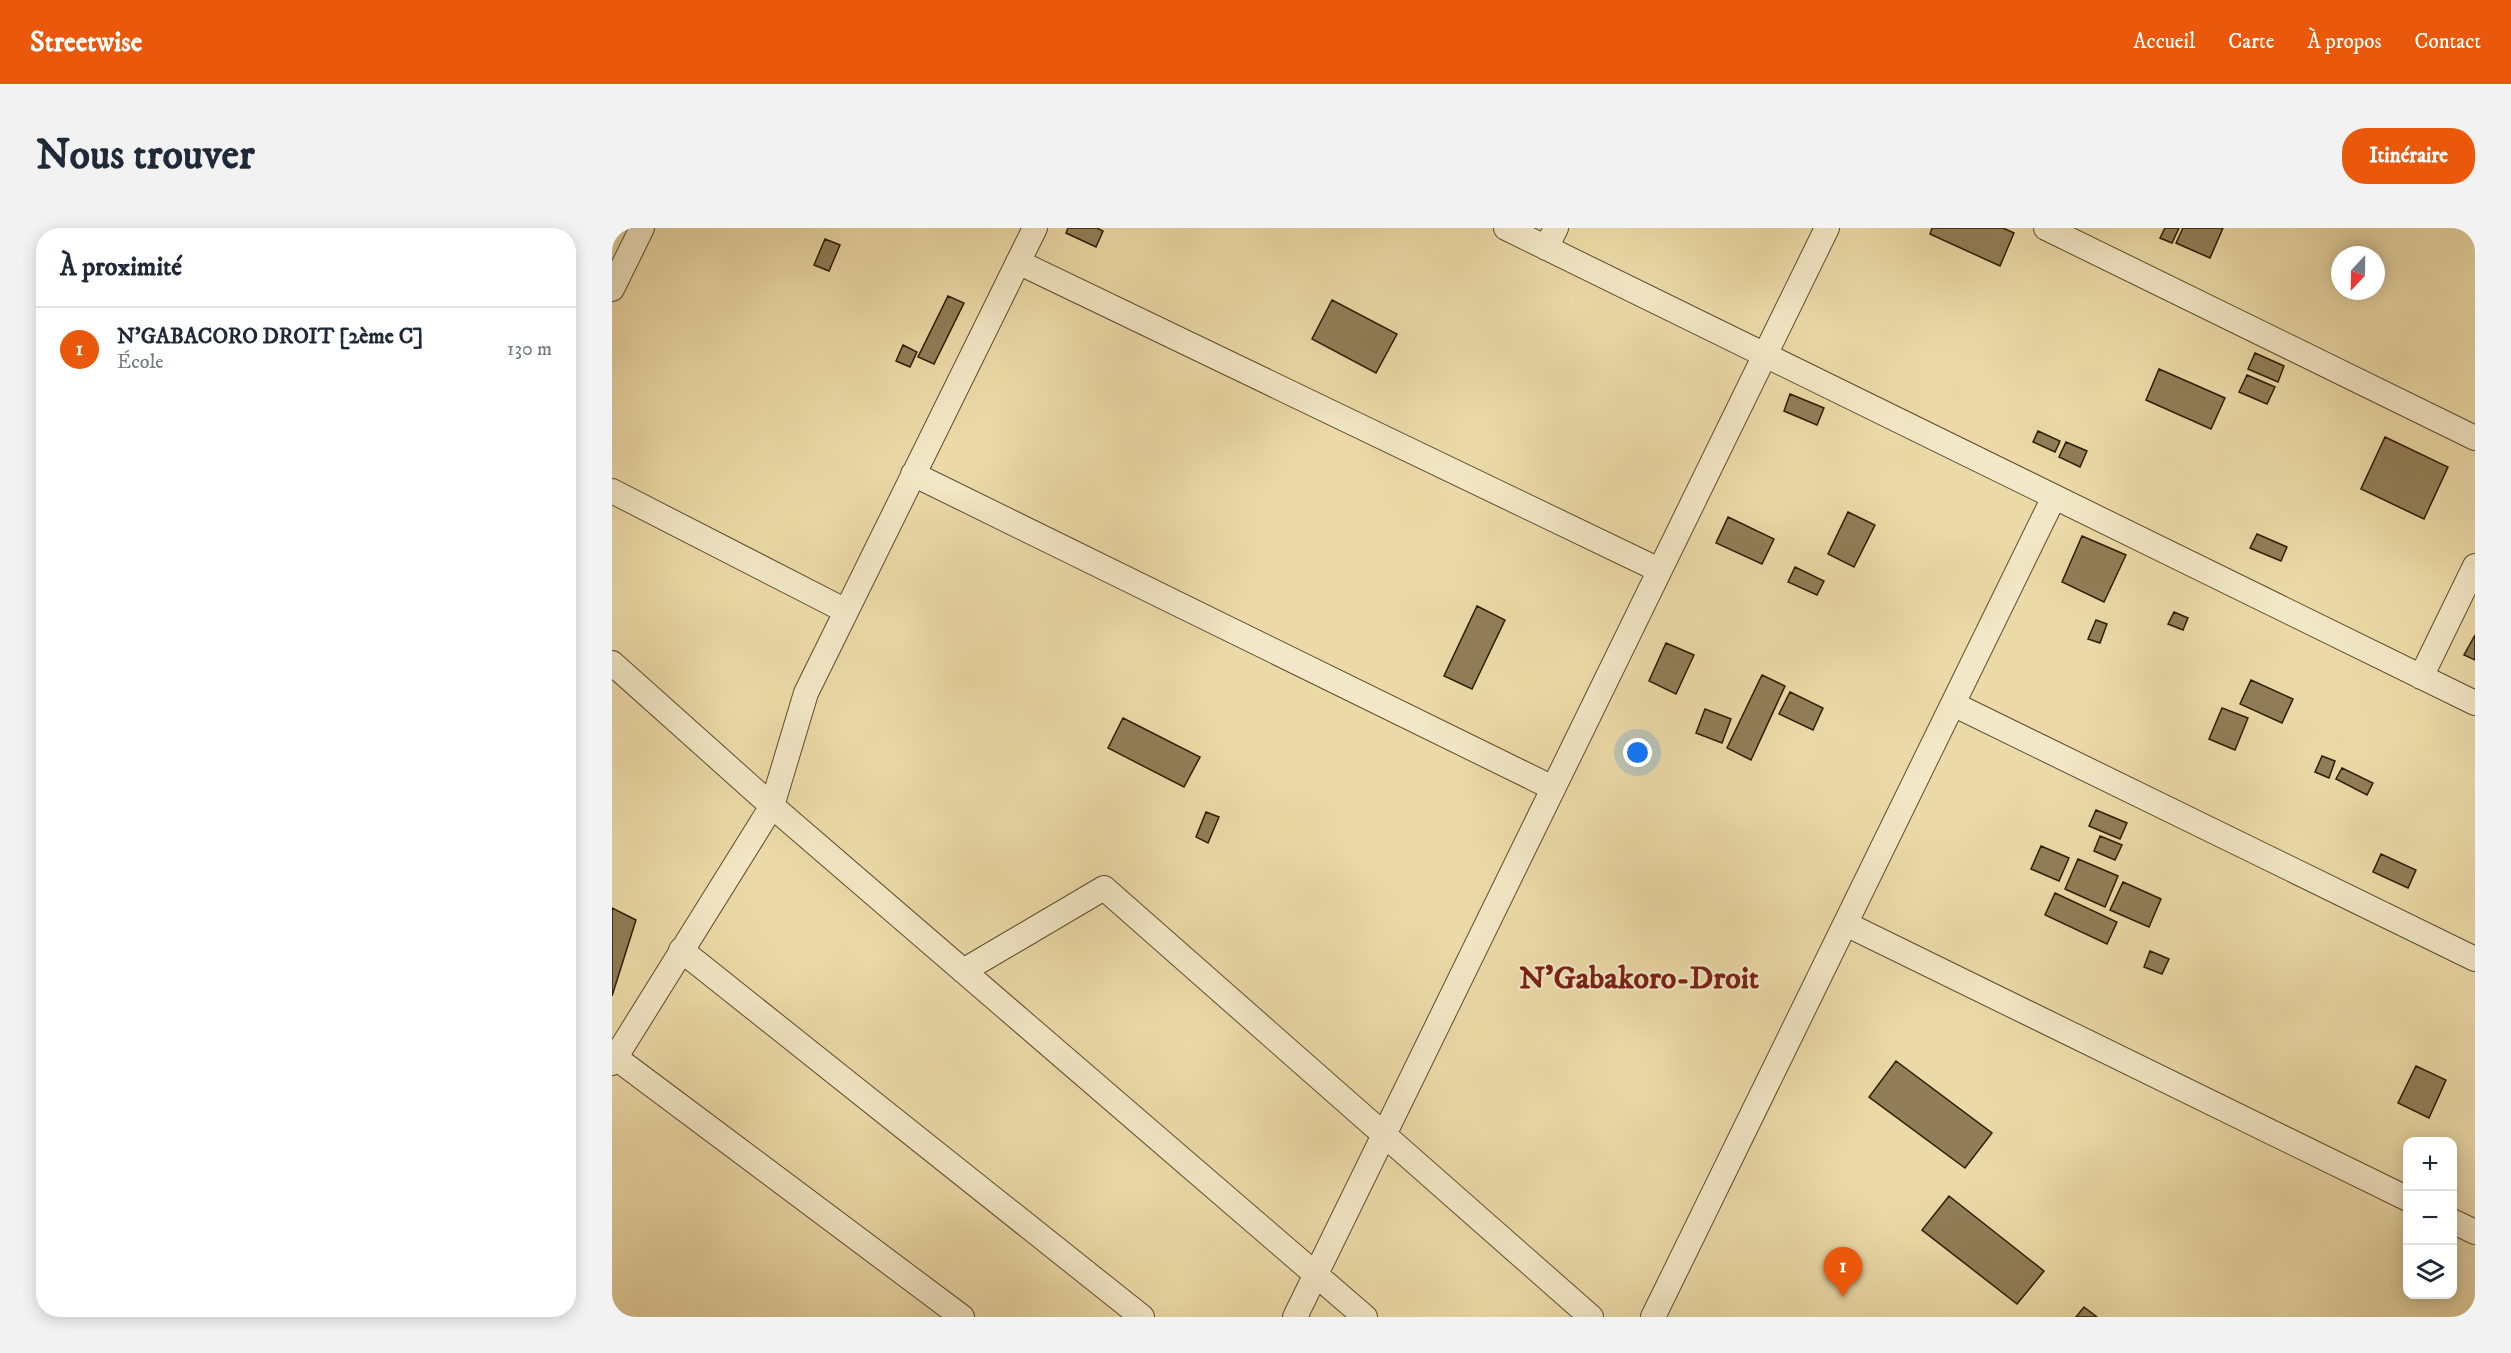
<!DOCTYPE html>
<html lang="fr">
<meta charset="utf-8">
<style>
:root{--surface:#fff;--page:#f2f2f3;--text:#1f2937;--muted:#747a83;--line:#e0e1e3;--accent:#ea580c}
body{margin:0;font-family:"IM FELL DW Pica",serif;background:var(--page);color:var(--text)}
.controls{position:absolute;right:18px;bottom:18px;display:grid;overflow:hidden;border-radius:12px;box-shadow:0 3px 15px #0003}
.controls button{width:54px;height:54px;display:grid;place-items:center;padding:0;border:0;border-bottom:2px solid var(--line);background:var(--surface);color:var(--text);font:30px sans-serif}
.compass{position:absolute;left:1719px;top:18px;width:54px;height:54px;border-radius:50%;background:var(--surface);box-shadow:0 3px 15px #0003;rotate:202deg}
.you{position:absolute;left:1026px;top:525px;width:21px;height:21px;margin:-15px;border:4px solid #fff;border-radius:50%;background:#1a73e8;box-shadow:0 0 0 9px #1a73e833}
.badge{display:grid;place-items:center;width:39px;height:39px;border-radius:50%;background:var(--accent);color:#fff;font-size:20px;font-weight:700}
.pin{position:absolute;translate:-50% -50px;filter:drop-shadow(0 2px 3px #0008)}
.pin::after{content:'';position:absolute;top:32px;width:21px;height:18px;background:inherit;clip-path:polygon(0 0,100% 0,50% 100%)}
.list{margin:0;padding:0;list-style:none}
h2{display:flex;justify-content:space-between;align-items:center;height:78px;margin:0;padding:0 24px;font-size:26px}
h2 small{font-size:20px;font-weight:400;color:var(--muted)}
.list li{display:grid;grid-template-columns:39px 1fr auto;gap:18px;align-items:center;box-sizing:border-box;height:84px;padding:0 24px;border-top:2px solid var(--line)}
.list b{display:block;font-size:22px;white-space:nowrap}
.list p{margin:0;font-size:20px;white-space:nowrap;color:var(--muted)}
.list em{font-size:20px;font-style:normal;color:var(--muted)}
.icon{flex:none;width:33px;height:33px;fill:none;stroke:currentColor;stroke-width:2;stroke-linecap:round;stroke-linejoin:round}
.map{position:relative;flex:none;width:1863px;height:1089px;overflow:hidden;border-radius:24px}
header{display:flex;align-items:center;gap:36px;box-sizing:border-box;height:84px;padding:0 30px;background:var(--accent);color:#fff}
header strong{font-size:28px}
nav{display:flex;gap:33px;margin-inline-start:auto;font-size:21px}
.intro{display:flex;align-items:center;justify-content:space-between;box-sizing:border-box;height:144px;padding:0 36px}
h1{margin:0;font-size:42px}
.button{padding:15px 27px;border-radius:24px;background:var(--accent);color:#fff;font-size:21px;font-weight:700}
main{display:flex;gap:36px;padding:0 36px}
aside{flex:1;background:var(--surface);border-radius:24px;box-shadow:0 3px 15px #0003}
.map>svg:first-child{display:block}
.building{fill:#917e58;stroke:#301b03;stroke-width:1.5}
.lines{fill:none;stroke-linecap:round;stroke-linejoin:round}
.minor-casing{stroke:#5f4b2c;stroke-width:26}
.minor{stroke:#f2e7c6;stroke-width:24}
.labels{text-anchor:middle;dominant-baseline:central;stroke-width:4.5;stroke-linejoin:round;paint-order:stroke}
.district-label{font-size:32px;font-weight:bold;fill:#7a1f14;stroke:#f2e7c6}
</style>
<header>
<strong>Streetwise</strong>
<nav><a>Accueil</a><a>Carte</a><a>À propos</a><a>Contact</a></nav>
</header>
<div class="intro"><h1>Nous trouver</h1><a class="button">Itinéraire</a></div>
<main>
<aside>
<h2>À proximité<small></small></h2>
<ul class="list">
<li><span class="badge">1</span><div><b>N'GABACORO DROIT [2ème C]</b><p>École</p></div><em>130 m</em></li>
</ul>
</aside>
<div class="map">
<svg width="1863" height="1089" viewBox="0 0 1863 1089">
<rect width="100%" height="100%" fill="#ebdaa7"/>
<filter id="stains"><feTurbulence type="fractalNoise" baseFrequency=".00333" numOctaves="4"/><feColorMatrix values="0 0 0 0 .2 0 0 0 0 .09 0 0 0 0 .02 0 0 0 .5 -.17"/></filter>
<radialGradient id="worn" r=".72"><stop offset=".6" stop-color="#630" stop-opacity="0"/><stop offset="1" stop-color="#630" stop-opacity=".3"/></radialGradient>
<path class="building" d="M 456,0 L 485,0 L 491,3 L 484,19 L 454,5 Z
M 1320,0 L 1391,0 L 1402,5 L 1388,38 L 1318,6 Z
M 1553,0 L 1567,0 L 1560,15 L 1548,10 Z
M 1571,0 L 1611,0 L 1598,30 L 1564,15 Z
M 213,11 L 228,17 L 217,43 L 202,37 Z
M 336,68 L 352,75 L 322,136 L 306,129 Z
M 720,72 L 785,106 L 764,145 L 700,111 Z
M 291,117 L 305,124 L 298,139 L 284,133 Z
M 1643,125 L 1672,138 L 1666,154 L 1636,141 Z
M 1547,141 L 1613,170 L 1599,201 L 1534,172 Z
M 1635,147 L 1663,159 L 1655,176 L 1627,164 Z
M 1178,166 L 1212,180 L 1205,197 L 1172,183 Z
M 1426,203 L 1448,213 L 1443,224 L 1421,214 Z
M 1773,209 L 1836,239 L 1812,291 L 1749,261 Z
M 1454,214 L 1475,223 L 1468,239 L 1447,229 Z
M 1236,284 L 1263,297 L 1242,339 L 1216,326 Z
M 1116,289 L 1162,311 L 1150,336 L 1104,315 Z
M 1645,306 L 1675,319 L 1669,333 L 1638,320 Z
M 1470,308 L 1514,327 L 1492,374 L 1450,354 Z
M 1183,339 L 1212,353 L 1205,367 L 1176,354 Z
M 865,378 L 893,392 L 860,461 L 832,448 Z
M 1562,384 L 1576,390 L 1571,402 L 1556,396 Z
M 1484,392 L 1495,396 L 1488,415 L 1476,411 Z
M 1863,407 L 1863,432 L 1852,427 Z
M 1054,415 L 1082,427 L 1064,466 L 1037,453 Z
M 1150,447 L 1173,458 L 1139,532 L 1115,520 Z
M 1639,452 L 1681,471 L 1670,495 L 1628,476 Z
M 1178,464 L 1211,480 L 1201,502 L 1167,486 Z
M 1610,480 L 1636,490 L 1623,522 L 1597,511 Z
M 1093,481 L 1119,491 L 1110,515 L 1084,505 Z
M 511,490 L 588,529 L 572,559 L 496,520 Z
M 1710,528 L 1723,533 L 1717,550 L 1703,544 Z
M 1730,540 L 1761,555 L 1755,567 L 1724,551 Z
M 1484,582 L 1515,595 L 1508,611 L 1477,598 Z
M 594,584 L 607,589 L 596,615 L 584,609 Z
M 1488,608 L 1510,617 L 1503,632 L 1482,623 Z
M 1429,618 L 1457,630 L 1447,653 L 1419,641 Z
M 1769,626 L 1804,642 L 1796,660 L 1761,644 Z
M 1466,631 L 1506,648 L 1493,679 L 1453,661 Z
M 1511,654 L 1549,671 L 1537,699 L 1498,682 Z
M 1443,665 L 1505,694 L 1495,716 L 1433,687 Z
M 0,680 L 24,692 L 0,768 Z
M 1538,723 L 1557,731 L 1550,746 L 1532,739 Z
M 1284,833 L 1380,905 L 1353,940 L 1257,869 Z
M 1804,838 L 1834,852 L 1817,890 L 1786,875 Z
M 1337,968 L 1432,1043 L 1405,1076 L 1310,1002 Z
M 1472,1079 L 1485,1089 L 1464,1089 Z"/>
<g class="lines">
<defs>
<path id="minor" d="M 894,0 L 1863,475
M 1434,0 L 1863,210
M 934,20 L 944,0
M 406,34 L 1047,342
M 0,61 L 30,0
M 301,246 L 941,560
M 0,263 L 234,383
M 0,435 L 160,578 L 753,1089
M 1809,449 L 1863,338
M 1341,476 L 1863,731
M 1234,696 L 1796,971
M 69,722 L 530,1089
M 351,743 L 492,660 L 979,1089
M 0,827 L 350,1089
M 0,835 L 160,578 L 194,465 L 423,0
M 1840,993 L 1863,1004
M 683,1089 L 1215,0
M 1041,1089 L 1442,269"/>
</defs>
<use href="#minor" class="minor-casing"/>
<use href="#minor" class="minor"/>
</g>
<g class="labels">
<g class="district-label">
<text x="1027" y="751">N'Gabakoro-Droit</text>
</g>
</g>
<rect width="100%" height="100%" filter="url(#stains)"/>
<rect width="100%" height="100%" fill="url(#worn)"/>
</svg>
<div class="controls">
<button>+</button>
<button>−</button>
<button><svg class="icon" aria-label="layers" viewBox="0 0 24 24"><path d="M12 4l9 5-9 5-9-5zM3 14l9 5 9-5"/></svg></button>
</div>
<svg class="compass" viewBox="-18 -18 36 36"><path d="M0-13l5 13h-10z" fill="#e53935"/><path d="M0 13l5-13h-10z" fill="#747a83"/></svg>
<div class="you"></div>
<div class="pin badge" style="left:1231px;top:1069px">1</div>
</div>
</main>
